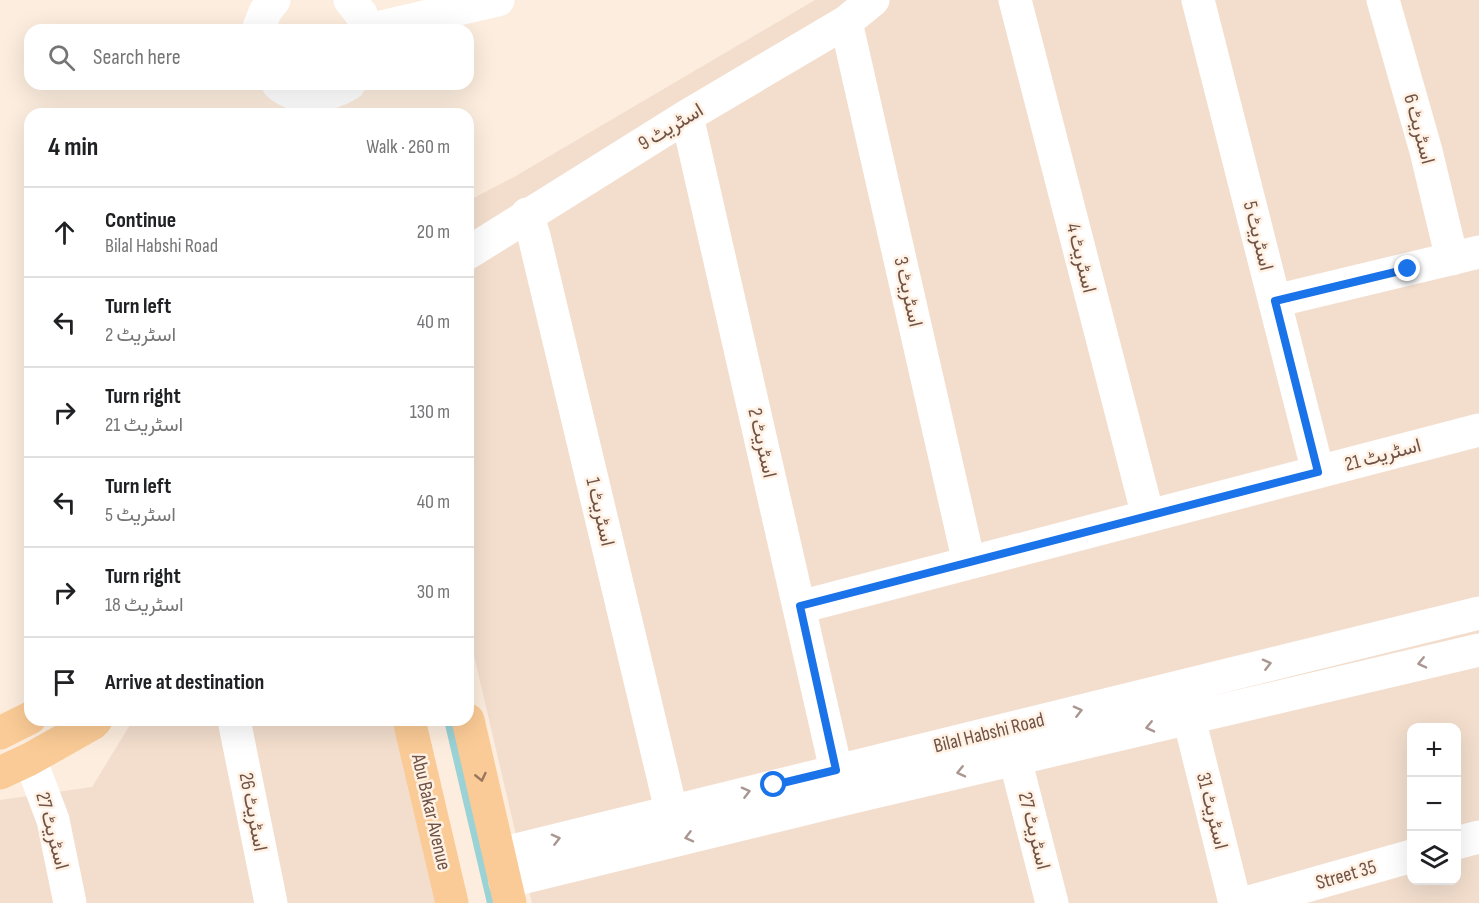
<!DOCTYPE html>
<meta charset="utf-8">
<style>
:root{--surface:#fff;--page:#f6f6f6;--text:#202124;--muted:#757577;--line:#e0e0e0}
body{margin:0;font-family:"Sofia Sans Condensed",Vazirmatn,sans-serif;background:var(--page);color:var(--text)}
.controls{position:absolute;right:18px;bottom:18px;display:grid;overflow:hidden;border-radius:12px;box-shadow:0 6px 24px #0002}
.controls button{width:54px;height:54px;display:grid;place-items:center;padding:0;border:0;border-bottom:2px solid var(--line);background:var(--surface);color:var(--text);font:30px sans-serif}
.stop{position:absolute;width:18px;height:18px;margin:-14px;border:4px solid #1a73e8;border-radius:50%;background:#fff}
.stop.end{background:#1a73e8;border-color:#fff;box-shadow:0 2px 6px #0008}
.list{margin:0;padding:0;list-style:none}
h2{display:flex;justify-content:space-between;align-items:center;height:78px;margin:0;padding:0 24px;font-size:26px}
h2 small{font-size:20px;font-weight:400;color:var(--muted)}
.list li{display:grid;grid-template-columns:39px 1fr auto;gap:18px;align-items:center;box-sizing:border-box;height:90px;padding:0 24px;border-top:2px solid var(--line)}
.list b{display:block;font-size:22px;white-space:nowrap}
.list p{margin:0;font-size:20px;white-space:nowrap;color:var(--muted)}
.list em{font-size:20px;font-style:normal;color:var(--muted)}
.icon{flex:none;width:33px;height:33px;fill:none;stroke:currentColor;stroke-width:2;stroke-linecap:round;stroke-linejoin:round}
.map{position:relative;flex:none;width:1479px;height:903px;overflow:hidden}
.search{position:absolute;background:var(--surface);box-shadow:0 6px 24px #0002;left:24px;top:24px;width:450px;height:66px;display:flex;align-items:center;gap:15px;box-sizing:border-box;padding:0 21px;border-radius:18px;color:var(--muted);font-size:22px}
.panel{position:absolute;background:var(--surface);box-shadow:0 6px 24px #0002;left:24px;top:108px;width:450px;height:618px;border-radius:18px}
.map>svg:first-child{display:block}
.residential{fill:#f3decd;fill-rule:evenodd}
.lines{fill:none;stroke-linecap:round;stroke-linejoin:round}
.stream{stroke:#9ad2d5;stroke-width:8}
.minor{stroke:#fff;stroke-width:33}
.major{stroke:#facb96;stroke-width:33}
.oneway{stroke:#aa9791}
.oneway2{stroke:#9a765f}
.route{stroke:#1a73e8;stroke-width:8}
.labels{text-anchor:middle;dominant-baseline:central;stroke-width:5;stroke-linejoin:round;paint-order:stroke}
.street-label{font-size:20px;fill:#715247;stroke:#fff2e4}
</style>
<div class="map">
<svg width="1479" height="903" viewBox="0 0 1479 903">
<rect width="100%" height="100%" fill="#fcedde"/>
<path class="residential" d="M 815,0 L 1479,0 L 1479,903 L 532,903 L 468,630 L 468,201 L 514,177 ZM 1412,728 L 1456,728 L 1456,880 L 1412,880 Z
M 133,720 L 409,720 L 452,903 L 0,903 L 0,800 L 92,787 Z"/>
<g class="lines">
<path class="stream" d="M 448,720 L 491,903"/>
<path class="minor" d="M 350,0 L 361,14 L 367,30
M 1015,0 L 1148,516
M 1198,0 L 1318,472
M 1383,0 L 1426,151 L 1452,259
M 846,22 L 969,563
M 258,30 L 265,12 L 274,0
M 368,30 L 498,0
M 278,84 C 299,102 327,97 349,84
M 687,116 L 836,770
M 527,214 L 534,236 L 671,810
M 468,253 L 687,116 L 846,22 L 873,0
M 1275,301 L 1479,252
M 800,607 L 1479,430
M 1189,718 L 1235,903
M 234,720 L 271,903
M 30,759 L 53,820 L 70,903
M 1015,759 L 1052,903
M 1456,843 L 1479,837
M 500,854 L 1479,613
M 505,882 L 853,797 L 1479,650
M 1246,903 L 1412,856"/>
<path class="major" d="M 409,720 L 452,903
M 468,720 L 510,903
M 0,733 L 30,718
M 0,773 L 30,759 L 92,724 L 96,720"/>
</g>
<defs><path id="oneway-chevron" d="M-2-3.5L2.5 0L-2 3.5" fill="none" stroke-width="1.6" stroke-linecap="round" stroke-linejoin="round" transform="scale(1.5)"/></defs>
<g class="oneway">
<use href="#oneway-chevron" transform="translate(1422 663) rotate(167)"/>
<use href="#oneway-chevron" transform="translate(1267 664) rotate(-14)"/>
<use href="#oneway-chevron" transform="translate(1078 711) rotate(-14)"/>
<use href="#oneway-chevron" transform="translate(1150 727) rotate(167)"/>
<use href="#oneway-chevron" transform="translate(961 772) rotate(167)"/>
<use href="#oneway-chevron" transform="translate(746 792) rotate(-14)"/>
<use href="#oneway-chevron" transform="translate(689 837) rotate(166)"/>
<use href="#oneway-chevron" transform="translate(556 839) rotate(-14)"/>
</g>
<use class="oneway2" href="#oneway-chevron" transform="translate(481 777) rotate(77)"/>
<g class="lines">
<path class="route" d="M 774,785 L 836,770 L 800,606 L 1318,472 L 1275,301 L 1408,269"/>
</g>
<g class="labels">
<g class="street-label">
<text transform="translate(671 127) rotate(-31)">اسٹریٹ 9</text>
<text transform="translate(1419 129) rotate(75)">اسٹریٹ 6</text>
<text transform="translate(1258 236) rotate(76)">اسٹریٹ 5</text>
<text transform="translate(1081 258) rotate(76)">اسٹریٹ 4</text>
<text transform="translate(908 292) rotate(77)">اسٹریٹ 3</text>
<text transform="translate(762 443) rotate(77)">اسٹریٹ 2</text>
<text transform="translate(1383 455) rotate(-15)">اسٹریٹ 21</text>
<text transform="translate(600 512) rotate(77)">اسٹریٹ 1</text>
<text transform="translate(989 733) rotate(-14)">Bilal Habshi Road</text>
<text transform="translate(1212 811) rotate(76)">اسٹریٹ 31</text>
<text transform="translate(253 812) rotate(79)">اسٹریٹ 26</text>
<text transform="translate(431 812) rotate(77)">Abu Bakar Avenue</text>
<text transform="translate(52 831) rotate(75)">اسٹریٹ 27</text>
<text transform="translate(1034 831) rotate(76)">اسٹریٹ 27</text>
<text transform="translate(1346 875) rotate(-16)">Street 35</text>
</g>
</g>
</svg>
<div class="controls">
<button>+</button>
<button>−</button>
<button><svg class="icon" aria-label="layers" viewBox="0 0 24 24"><path d="M12 4l9 5-9 5-9-5zM3 14l9 5 9-5"/></svg></button>
</div>
<div class="stop" style="left:774px;top:785px"></div>
<div class="stop end" style="left:1408px;top:269px"></div>
<div class="search"><svg class="icon" aria-label="search" viewBox="0 0 24 24"><circle cx="10" cy="10" r="6"/><path d="M15 15l6 6"/></svg>Search here</div>
<section class="panel">
<h2>4 min<small>Walk · 260 m</small></h2>
<ul class="list">
<li><svg class="icon" aria-label="ahead" viewBox="0 0 24 24"><path d="M12 20V5M6 11l6-6 6 6"/></svg><div><b>Continue</b><p>Bilal Habshi Road</p></div><em>20 m</em></li>
<li><svg class="icon" aria-label="left" viewBox="0 0 24 24"><path d="M17 20v-9H6M10 6l-5 5 5 5"/></svg><div><b>Turn left</b><p>اسٹریٹ 2</p></div><em>40 m</em></li>
<li><svg class="icon" aria-label="right" viewBox="0 0 24 24"><path d="M7 20v-9h11M14 6l5 5-5 5"/></svg><div><b>Turn right</b><p>اسٹریٹ 21</p></div><em>130 m</em></li>
<li><svg class="icon" aria-label="left" viewBox="0 0 24 24"><path d="M17 20v-9H6M10 6l-5 5 5 5"/></svg><div><b>Turn left</b><p>اسٹریٹ 5</p></div><em>40 m</em></li>
<li><svg class="icon" aria-label="right" viewBox="0 0 24 24"><path d="M7 20v-9h11M14 6l5 5-5 5"/></svg><div><b>Turn right</b><p>اسٹریٹ 18</p></div><em>30 m</em></li>
<li><svg class="icon" aria-label="arrive" viewBox="0 0 24 24"><path d="M6 21V4h12l-3 4 3 4H6"/></svg><div><b>Arrive at destination</b></div></li>
</ul>
</section>
</div>
